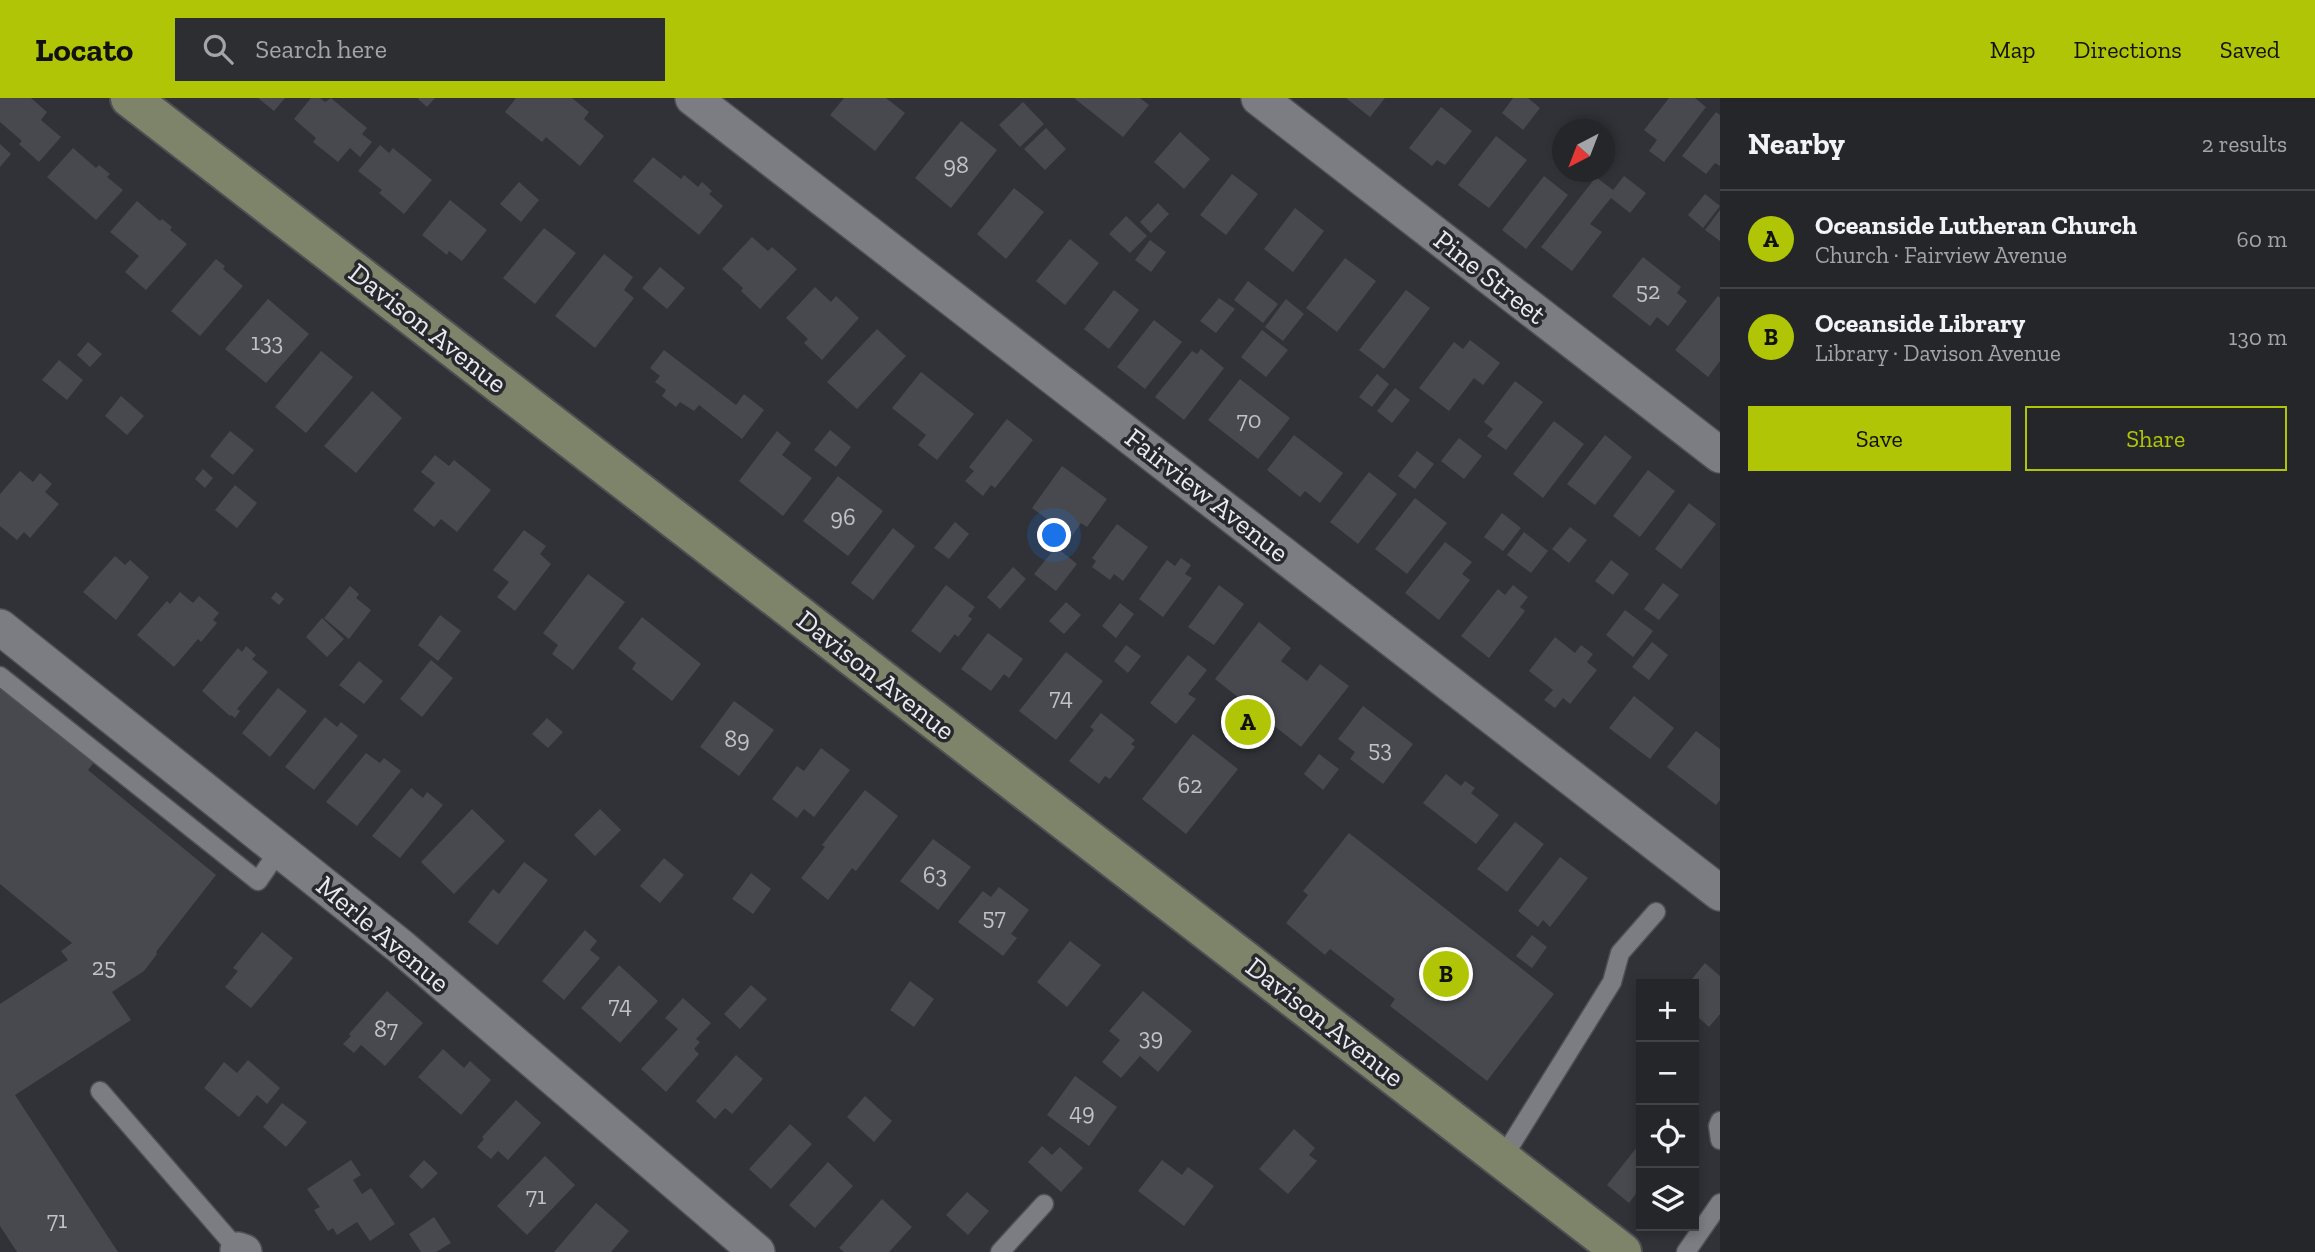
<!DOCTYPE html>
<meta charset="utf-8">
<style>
:root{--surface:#242629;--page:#2c2e31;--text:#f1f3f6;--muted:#a3a5a8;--line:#414346;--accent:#afc506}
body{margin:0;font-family:"Zilla Slab",serif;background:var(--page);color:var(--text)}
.controls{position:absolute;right:21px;bottom:21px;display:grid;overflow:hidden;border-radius:0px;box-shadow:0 4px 10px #0003}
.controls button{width:63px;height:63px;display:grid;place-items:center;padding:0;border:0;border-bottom:2px solid var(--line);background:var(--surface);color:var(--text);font:35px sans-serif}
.compass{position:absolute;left:1552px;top:21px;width:63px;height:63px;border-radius:50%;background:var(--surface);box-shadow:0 4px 10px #0003;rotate:222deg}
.you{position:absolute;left:1055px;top:438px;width:24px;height:24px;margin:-18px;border:5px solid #fff;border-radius:50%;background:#1a73e8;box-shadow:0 0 0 10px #1a73e833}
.badge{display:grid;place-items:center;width:46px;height:46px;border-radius:50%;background:var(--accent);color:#111;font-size:23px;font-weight:700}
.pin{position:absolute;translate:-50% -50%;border:4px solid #fff;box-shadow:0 2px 7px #0006}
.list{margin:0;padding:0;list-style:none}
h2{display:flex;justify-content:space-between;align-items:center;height:91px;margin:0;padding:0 28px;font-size:30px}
h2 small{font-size:23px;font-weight:400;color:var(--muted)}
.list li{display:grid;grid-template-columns:46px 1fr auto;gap:21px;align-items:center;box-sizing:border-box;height:98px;padding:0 28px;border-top:2px solid var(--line)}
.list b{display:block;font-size:26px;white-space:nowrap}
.list p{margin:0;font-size:23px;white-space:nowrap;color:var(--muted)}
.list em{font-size:23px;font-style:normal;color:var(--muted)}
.actions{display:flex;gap:14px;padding:21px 28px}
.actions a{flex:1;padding:16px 0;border:2px solid var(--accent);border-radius:0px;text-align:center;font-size:24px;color:var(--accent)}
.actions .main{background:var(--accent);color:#111}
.icon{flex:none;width:38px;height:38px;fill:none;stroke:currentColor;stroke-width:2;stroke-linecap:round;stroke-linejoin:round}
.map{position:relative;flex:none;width:1720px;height:1154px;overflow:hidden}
header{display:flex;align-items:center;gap:42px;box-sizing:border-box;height:98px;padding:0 35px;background:var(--accent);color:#111}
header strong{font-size:33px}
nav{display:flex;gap:38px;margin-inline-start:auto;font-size:24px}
.search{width:490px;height:63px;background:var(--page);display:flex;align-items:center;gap:18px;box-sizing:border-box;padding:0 24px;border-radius:0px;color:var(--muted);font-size:26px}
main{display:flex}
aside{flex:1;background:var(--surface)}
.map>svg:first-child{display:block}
.building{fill:#47494e}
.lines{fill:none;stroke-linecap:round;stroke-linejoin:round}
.lane-casing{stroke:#4e5054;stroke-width:21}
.street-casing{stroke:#4e5054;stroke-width:38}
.secondary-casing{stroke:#4e5054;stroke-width:42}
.lane{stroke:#7b7d83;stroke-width:18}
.street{stroke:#7b7d83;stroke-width:35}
.secondary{stroke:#7e846a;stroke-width:38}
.labels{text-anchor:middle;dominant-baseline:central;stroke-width:7;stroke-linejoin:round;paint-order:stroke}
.number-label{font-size:24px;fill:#c0c2c6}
.street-label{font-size:28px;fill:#e9eaee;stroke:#26282d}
</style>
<header>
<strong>Locato</strong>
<div class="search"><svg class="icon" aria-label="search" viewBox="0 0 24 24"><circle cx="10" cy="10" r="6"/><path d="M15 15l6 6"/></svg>Search here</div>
<nav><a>Map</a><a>Directions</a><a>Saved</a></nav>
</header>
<main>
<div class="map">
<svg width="1720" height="1154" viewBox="0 0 1720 1154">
<rect width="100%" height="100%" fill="#303237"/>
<path class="building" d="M 0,0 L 31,0 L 47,14 L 41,22 L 61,39 L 39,64 L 19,46 L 22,43 L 0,24 Z
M 258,0 L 285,0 L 274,13 Z
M 311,0 L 320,0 L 325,4 L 331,0 L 367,30 L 362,36 L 372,44 L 360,59 L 350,50 L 338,64 L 313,44 L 316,40 L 294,21 Z
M 419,0 L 435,0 L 427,9 L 418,1 Z
M 516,0 L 572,0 L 589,14 L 584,21 L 604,38 L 580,68 L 546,39 L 542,44 L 505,14 Z
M 844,0 L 886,0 L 905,15 L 875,53 L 830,17 Z
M 1074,0 L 1140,0 L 1149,7 L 1123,39 Z
M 1346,0 L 1385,0 L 1370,19 Z
M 1513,0 L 1528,0 L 1540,10 L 1523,32 L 1502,15 Z
M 1669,0 L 1695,0 L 1706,9 L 1664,64 L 1649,53 L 1657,42 L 1644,32 Z
M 1023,4 L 1044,26 L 1020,49 L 999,27 Z
M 1441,9 L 1472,33 L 1445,67 L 1437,62 L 1432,68 L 1409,50 Z
M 1716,14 L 1720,17 L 1720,68 L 1715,65 L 1706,76 L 1682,58 Z
M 961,23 L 997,52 L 951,110 L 915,80 Z
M 1046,30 L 1066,51 L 1045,72 L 1024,51 Z
M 1180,34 L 1210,61 L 1184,91 L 1154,64 Z
M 1496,38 L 1527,62 L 1489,110 L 1458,87 Z
M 0,46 L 11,56 L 0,69 Z
M 380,47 L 389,55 L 393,50 L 432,82 L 404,116 L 379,95 L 382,92 L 358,73 Z
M 73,50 L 96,70 L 99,67 L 110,76 L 107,79 L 123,92 L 96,122 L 47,79 Z
M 653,59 L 681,81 L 684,77 L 698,89 L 702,84 L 712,93 L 709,96 L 723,108 L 699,137 L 633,83 Z
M 1232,76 L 1258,96 L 1226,137 L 1200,117 Z
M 1544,78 L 1568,97 L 1526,151 L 1502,132 Z
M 1624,78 L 1646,95 L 1630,115 L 1611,100 L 1590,126 L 1602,134 L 1572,173 L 1541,149 L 1596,79 L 1613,92 Z
M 519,84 L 539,102 L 521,124 L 500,106 Z
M 1014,90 L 1044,114 L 1006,161 L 977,136 Z
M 1705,96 L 1720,108 L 1703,130 L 1688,117 Z
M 450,102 L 487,132 L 462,163 L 449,153 L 447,157 L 422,137 Z
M 137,103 L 160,123 L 162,121 L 172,129 L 170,132 L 187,146 L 146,192 L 125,174 L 139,158 L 110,134 Z
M 1158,105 L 1169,116 L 1151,135 L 1140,124 Z
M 1295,110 L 1324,133 L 1293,174 L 1264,151 Z
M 1720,112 L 1720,143 L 1705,132 Z
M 1126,118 L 1147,138 L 1130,155 L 1109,136 Z
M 544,130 L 576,155 L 535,206 L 503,180 Z
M 752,139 L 768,153 L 772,149 L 797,171 L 760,211 L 741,193 L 743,190 L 722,171 Z
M 1070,141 L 1099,165 L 1065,207 L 1036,183 Z
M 1150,142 L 1166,154 L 1151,174 L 1135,162 Z
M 604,156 L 633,179 L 624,192 L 634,200 L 595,250 L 555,218 Z
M 1643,159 L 1681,189 L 1677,195 L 1687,203 L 1668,228 L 1657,219 L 1650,228 L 1612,198 Z
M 1345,160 L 1376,183 L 1337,234 L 1306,210 Z
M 216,161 L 225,168 L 223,171 L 243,188 L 200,238 L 171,213 Z
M 660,169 L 685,190 L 667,211 L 642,190 Z
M 1248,183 L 1278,206 L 1263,225 L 1234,202 Z
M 815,189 L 831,204 L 836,198 L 859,220 L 822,262 L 804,245 L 808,241 L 786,220 Z
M 1114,192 L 1139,212 L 1109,251 L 1084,231 Z
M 1406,192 L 1430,210 L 1384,271 L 1359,252 Z
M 1718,198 L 1720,200 L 1720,263 L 1708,279 L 1675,252 Z
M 1219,200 L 1235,211 L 1216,235 L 1200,223 Z
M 268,201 L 309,236 L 266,285 L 225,251 Z
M 1286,201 L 1304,216 L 1283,243 L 1265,229 Z
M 1154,222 L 1182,244 L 1145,291 L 1117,269 Z
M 877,231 L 906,258 L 857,311 L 827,284 Z
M 1262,232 L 1288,252 L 1266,279 L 1241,259 Z
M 1470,242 L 1500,265 L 1483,287 L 1474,280 L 1449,313 L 1419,290 L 1454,244 L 1463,251 Z
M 88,244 L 102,256 L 90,269 L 77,257 Z
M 1201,251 L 1224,270 L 1184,322 L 1155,299 L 1192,253 L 1197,256 Z
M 664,252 L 736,307 L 744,296 L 764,312 L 742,341 L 699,307 L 694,313 L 680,304 L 676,309 L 662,298 L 666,292 L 655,284 L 660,278 L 650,270 Z
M 321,253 L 353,279 L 306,335 L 275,309 Z
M 59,262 L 83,282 L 67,302 L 42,282 Z
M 921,274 L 974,316 L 937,362 L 918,347 L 926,337 L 892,310 Z
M 1377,276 L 1389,286 L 1372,309 L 1359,299 Z
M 1240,281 L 1290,320 L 1258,361 L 1208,322 Z
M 1515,283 L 1543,304 L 1506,352 L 1487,338 L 1493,331 L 1484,324 Z
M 1395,290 L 1410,302 L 1392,325 L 1377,313 Z
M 372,293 L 402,320 L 356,375 L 324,348 Z
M 121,298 L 144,318 L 127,337 L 105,318 Z
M 1007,321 L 1033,342 L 995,390 L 991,387 L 983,398 L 965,383 L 974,373 L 969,369 Z
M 1554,323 L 1584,346 L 1543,400 L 1513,376 Z
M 830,332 L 851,349 L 836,369 L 814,352 Z
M 230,333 L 254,352 L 233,377 L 210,358 Z
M 777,333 L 791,345 L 782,357 L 812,380 L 783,418 L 739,383 Z
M 1294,337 L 1343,375 L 1320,405 L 1305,393 L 1300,399 L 1267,372 Z
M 1605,337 L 1632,359 L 1595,407 L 1567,386 Z
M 1459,340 L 1482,358 L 1464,381 L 1441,363 Z
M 1417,353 L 1434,366 L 1415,391 L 1398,378 Z
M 435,357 L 449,368 L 454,362 L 491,392 L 457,434 L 441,421 L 434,429 L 413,412 L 435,385 L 421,374 Z
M 1062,368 L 1107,401 L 1087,429 L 1081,425 L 1071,439 L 1032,410 Z
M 203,371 L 213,380 L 205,390 L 195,381 Z
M 1648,372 L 1675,393 L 1640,439 L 1613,418 Z
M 20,373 L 33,384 L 40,375 L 52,386 L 45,394 L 59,406 L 30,440 L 24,434 L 17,442 L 0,428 L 0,396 Z
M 1369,374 L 1397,396 L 1358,446 L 1330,424 Z
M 838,378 L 883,413 L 848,458 L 803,423 Z
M 235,387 L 257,405 L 237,430 L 215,412 Z
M 1415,400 L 1447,425 L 1407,476 L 1375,451 Z
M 1689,405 L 1716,426 L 1681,471 L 1655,451 Z
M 1502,415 L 1521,430 L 1503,453 L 1484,439 Z
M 955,424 L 969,436 L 949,461 L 934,450 Z
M 1117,426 L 1148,449 L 1123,483 L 1114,476 L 1110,482 L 1092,469 L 1096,463 L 1092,460 Z
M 1570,429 L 1587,442 L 1569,465 L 1552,451 Z
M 893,430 L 915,448 L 873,502 L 851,485 Z
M 524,432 L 546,448 L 540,456 L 551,466 L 515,513 L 497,499 L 509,484 L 493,472 Z
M 1524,434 L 1548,453 L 1531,475 L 1507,457 Z
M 1445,444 L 1472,464 L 1462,476 L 1470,482 L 1439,522 L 1405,495 Z
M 1056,449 L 1077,466 L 1056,493 L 1034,476 Z
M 115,458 L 125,467 L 130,462 L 149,479 L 116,522 L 83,494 Z
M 1181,460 L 1191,467 L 1185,476 L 1192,480 L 1163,519 L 1139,501 L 1167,462 L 1175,468 Z
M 1611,462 L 1629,476 L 1613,497 L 1595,483 Z
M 1013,469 L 1026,481 L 1000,511 L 987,499 Z
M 588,476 L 625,504 L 573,572 L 552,556 L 558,547 L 543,535 Z
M 1663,485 L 1679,497 L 1659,522 L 1644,511 Z
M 946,487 L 975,509 L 968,518 L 972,521 L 958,539 L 955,536 L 940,555 L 911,533 Z
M 1219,487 L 1244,506 L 1214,547 L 1188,529 Z
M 1513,487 L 1528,499 L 1520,509 L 1525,513 L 1489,560 L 1461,538 L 1498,491 L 1505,497 Z
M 350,488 L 359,496 L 356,500 L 371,512 L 349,541 L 324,520 Z
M 180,494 L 193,505 L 199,498 L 219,515 L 213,522 L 217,525 L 201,544 L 198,541 L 174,569 L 137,537 L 167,503 L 170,506 Z
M 276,494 L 284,501 L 279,507 L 271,500 Z
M 1066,504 L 1081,517 L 1064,536 L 1049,523 Z
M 1120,505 L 1134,516 L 1116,540 L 1102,528 Z
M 1625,512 L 1653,533 L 1633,559 L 1606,537 Z
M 440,517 L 461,533 L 438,563 L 418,547 Z
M 642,519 L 701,566 L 672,603 L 632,571 L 636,565 L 618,550 Z
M 322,520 L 344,541 L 327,559 L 306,539 Z
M 1259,524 L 1291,550 L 1281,563 L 1307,583 L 1320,566 L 1349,588 L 1301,649 L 1215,581 Z
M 988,535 L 1023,561 L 1009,580 L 1004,576 L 991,593 L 961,571 Z
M 1555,539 L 1575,555 L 1581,547 L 1593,556 L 1587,564 L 1597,572 L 1570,606 L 1563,600 L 1555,610 L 1544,602 L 1553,592 L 1529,573 Z
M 1652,544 L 1668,557 L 1649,582 L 1632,569 Z
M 1126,547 L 1141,558 L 1128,575 L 1114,563 Z
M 246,548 L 256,557 L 252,561 L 268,574 L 237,611 L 240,613 L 235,620 L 231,617 L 230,618 L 202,593 L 238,550 L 242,554 Z
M 1066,554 L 1103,583 L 1056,642 L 1019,613 Z
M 1188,557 L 1207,572 L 1188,596 L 1196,601 L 1176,626 L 1150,605 Z
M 431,562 L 453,580 L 422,619 L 400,601 Z
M 359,563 L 383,583 L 364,606 L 339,587 Z
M 0,584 L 96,662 L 88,672 L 216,777 L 156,854 L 157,856 L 144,873 L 112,894 L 131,922 L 15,997 L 118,1154 L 17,1154 L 0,1128 L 0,906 L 68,862 L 61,853 L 72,845 L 0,786 Z
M 278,590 L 307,613 L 270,659 L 242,635 Z
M 1634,598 L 1674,630 L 1650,661 L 1609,630 Z
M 734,603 L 774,632 L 739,678 L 700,649 Z
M 1363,608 L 1413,646 L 1383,686 L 1350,661 L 1355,654 L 1338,641 Z
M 1101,615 L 1135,642 L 1131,646 L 1135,649 L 1110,681 L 1105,678 L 1099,686 L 1069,663 L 1094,632 L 1090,629 Z
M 325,619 L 337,629 L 341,624 L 358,638 L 314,692 L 285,669 Z
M 547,620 L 563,634 L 548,650 L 532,636 Z
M 1696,633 L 1720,651 L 1720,702 L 1716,707 L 1667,669 Z
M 1193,636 L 1238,671 L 1186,736 L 1142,701 Z
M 821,650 L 850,672 L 814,719 L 804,711 L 797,720 L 772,701 L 797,668 L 804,673 Z
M 366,655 L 380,665 L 384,660 L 401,673 L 357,728 L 326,704 Z
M 1319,656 L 1339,671 L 1323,692 L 1304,676 Z
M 1446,676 L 1461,688 L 1465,683 L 1475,690 L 1471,695 L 1499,717 L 1476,746 L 1423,705 Z
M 411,690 L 423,700 L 427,694 L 443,707 L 400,760 L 372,738 Z
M 865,692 L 898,718 L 856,773 L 852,770 L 828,802 L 801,780 L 825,749 L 822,747 Z
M 472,711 L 505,743 L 454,796 L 421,764 Z
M 600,711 L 621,732 L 595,758 L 574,737 Z
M 1515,724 L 1544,746 L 1507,794 L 1477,771 Z
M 1349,735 L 1554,896 L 1487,983 L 1390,908 L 1395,901 L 1330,851 L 1325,857 L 1286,825 L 1308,797 L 1303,793 Z
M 933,741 L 971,769 L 938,812 L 900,783 Z
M 1560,759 L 1588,780 L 1550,829 L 1543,822 L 1538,829 L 1518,813 Z
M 664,760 L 684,777 L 660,805 L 640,788 Z
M 524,764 L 548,782 L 497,847 L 468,824 L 493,791 L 499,796 Z
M 751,775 L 771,791 L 753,816 L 732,801 Z
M 999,789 L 1029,812 L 1011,836 L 1017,840 L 1003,858 L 958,824 L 983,793 L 991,799 Z
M 585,832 L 597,843 L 590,852 L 600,860 L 564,902 L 542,883 Z
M 262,834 L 293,860 L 251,910 L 225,889 L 238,873 L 233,870 Z
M 1532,837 L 1547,849 L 1532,870 L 1516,858 Z
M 1070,843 L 1101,867 L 1067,909 L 1037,884 Z
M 1705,865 L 1720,878 L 1720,916 L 1709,929 L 1698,919 L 1694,923 L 1694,886 L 1688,886 Z
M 619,867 L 658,903 L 620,945 L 581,910 Z
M 910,883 L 934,901 L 914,929 L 890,912 Z
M 751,887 L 767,901 L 740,931 L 724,916 Z
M 387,893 L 423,925 L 385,968 L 361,947 L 354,955 L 343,946 L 351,938 L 349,936 Z
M 1143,893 L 1192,933 L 1158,974 L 1140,958 L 1121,980 L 1102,964 L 1120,942 L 1109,933 Z
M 683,900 L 711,925 L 696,941 L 700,944 L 694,951 L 699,956 L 666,994 L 641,971 L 678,931 L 665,920 Z
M 443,951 L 464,970 L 470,963 L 491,982 L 461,1017 L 418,979 Z
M 736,957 L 763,981 L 732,1016 L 725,1010 L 715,1021 L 696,1003 Z
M 248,962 L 280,990 L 267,1006 L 257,997 L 239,1019 L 204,990 L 224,964 L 237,975 Z
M 1075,978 L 1117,1009 L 1089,1048 L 1047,1017 Z
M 865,998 L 892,1023 L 874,1044 L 847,1019 Z
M 516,1002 L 541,1025 L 508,1062 L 498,1053 L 491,1061 L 477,1049 L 484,1041 L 482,1039 Z
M 282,1005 L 307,1024 L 286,1049 L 263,1029 Z
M 790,1026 L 812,1046 L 771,1091 L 749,1071 Z
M 1294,1031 L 1315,1050 L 1309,1057 L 1317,1063 L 1288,1096 L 1259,1071 Z
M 1641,1044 L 1641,1089 L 1629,1105 L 1607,1087 Z
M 1042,1048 L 1052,1057 L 1060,1049 L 1083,1070 L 1061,1094 L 1028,1064 Z
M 545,1058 L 575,1087 L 527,1137 L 497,1108 Z
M 351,1062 L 361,1077 L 353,1082 L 362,1096 L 371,1090 L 395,1126 L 370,1143 L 357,1124 L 337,1137 L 333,1130 L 328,1133 L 314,1112 L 320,1109 L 307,1091 Z
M 424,1062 L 438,1075 L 422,1091 L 409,1078 Z
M 1162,1062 L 1182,1077 L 1188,1069 L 1214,1088 L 1184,1128 L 1138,1093 Z
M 828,1064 L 853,1088 L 815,1130 L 789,1107 Z
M 967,1094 L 989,1113 L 968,1137 L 946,1117 Z
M 882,1101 L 912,1129 L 889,1154 L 844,1154 L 839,1150 Z
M 596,1105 L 629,1133 L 611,1154 L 554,1154 Z
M 434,1119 L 451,1145 L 436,1154 L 421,1154 L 409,1136 Z"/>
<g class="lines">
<defs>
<path id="lane" d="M 0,578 L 258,783 L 280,751
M 100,993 L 238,1152 L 232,1154
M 1720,1023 L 1718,1028 L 1720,1042
M 1502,1061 L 1612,884 L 1620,855 L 1656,814
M 1000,1154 L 1044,1106
M 1686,1154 L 1720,1105"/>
<path id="street" d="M 693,0 L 1720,795
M 1259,0 L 1720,357
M 0,529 L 401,849 L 757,1154
M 238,1152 L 244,1154"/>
<path id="secondary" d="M 130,0 L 1622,1154"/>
</defs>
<use href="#lane" class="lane-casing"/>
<use href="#street" class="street-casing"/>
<use href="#secondary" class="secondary-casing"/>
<use href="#lane" class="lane"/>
<use href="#street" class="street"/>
<use href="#secondary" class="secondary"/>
</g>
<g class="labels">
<g class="number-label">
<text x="956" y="66">98</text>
<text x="1648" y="192">52</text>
<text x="267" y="243">133</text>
<text x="1249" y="321">70</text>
<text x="843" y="418">96</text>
<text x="1061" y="598">74</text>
<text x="737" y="640">89</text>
<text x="1380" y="650">53</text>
<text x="1190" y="686">62</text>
<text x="935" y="776">63</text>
<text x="994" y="818">57</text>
<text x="104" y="868">25</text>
<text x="620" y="906">74</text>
<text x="386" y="930">87</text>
<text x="1151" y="938">39</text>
<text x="1082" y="1013">49</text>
<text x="536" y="1097">71</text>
<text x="57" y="1121">71</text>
</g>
<g class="street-label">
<text transform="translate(1490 179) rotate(38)">Pine Street</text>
<text transform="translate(428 230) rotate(38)">Davison Avenue</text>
<text transform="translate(1207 397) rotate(38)">Fairview Avenue</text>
<text transform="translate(876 577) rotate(38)">Davison Avenue</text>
<text transform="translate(383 836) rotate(40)">Merle Avenue</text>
<text transform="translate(1325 924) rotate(38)">Davison Avenue</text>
</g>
</g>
</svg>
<div class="controls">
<button>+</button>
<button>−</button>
<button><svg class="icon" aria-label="locate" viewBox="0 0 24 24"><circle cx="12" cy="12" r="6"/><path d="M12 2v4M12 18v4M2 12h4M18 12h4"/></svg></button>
<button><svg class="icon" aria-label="layers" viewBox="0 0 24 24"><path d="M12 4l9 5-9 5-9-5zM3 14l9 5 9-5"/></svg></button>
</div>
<svg class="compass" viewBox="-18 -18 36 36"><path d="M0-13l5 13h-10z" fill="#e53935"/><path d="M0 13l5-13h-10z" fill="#a3a5a8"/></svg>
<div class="you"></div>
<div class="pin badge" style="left:1248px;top:624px">A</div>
<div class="pin badge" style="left:1446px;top:876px">B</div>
</div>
<aside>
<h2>Nearby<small>2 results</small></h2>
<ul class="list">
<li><span class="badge">A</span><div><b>Oceanside Lutheran Church</b><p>Church · Fairview Avenue</p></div><em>60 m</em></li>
<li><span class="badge">B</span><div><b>Oceanside Library</b><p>Library · Davison Avenue</p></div><em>130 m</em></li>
</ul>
<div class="actions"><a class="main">Save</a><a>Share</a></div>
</aside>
</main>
